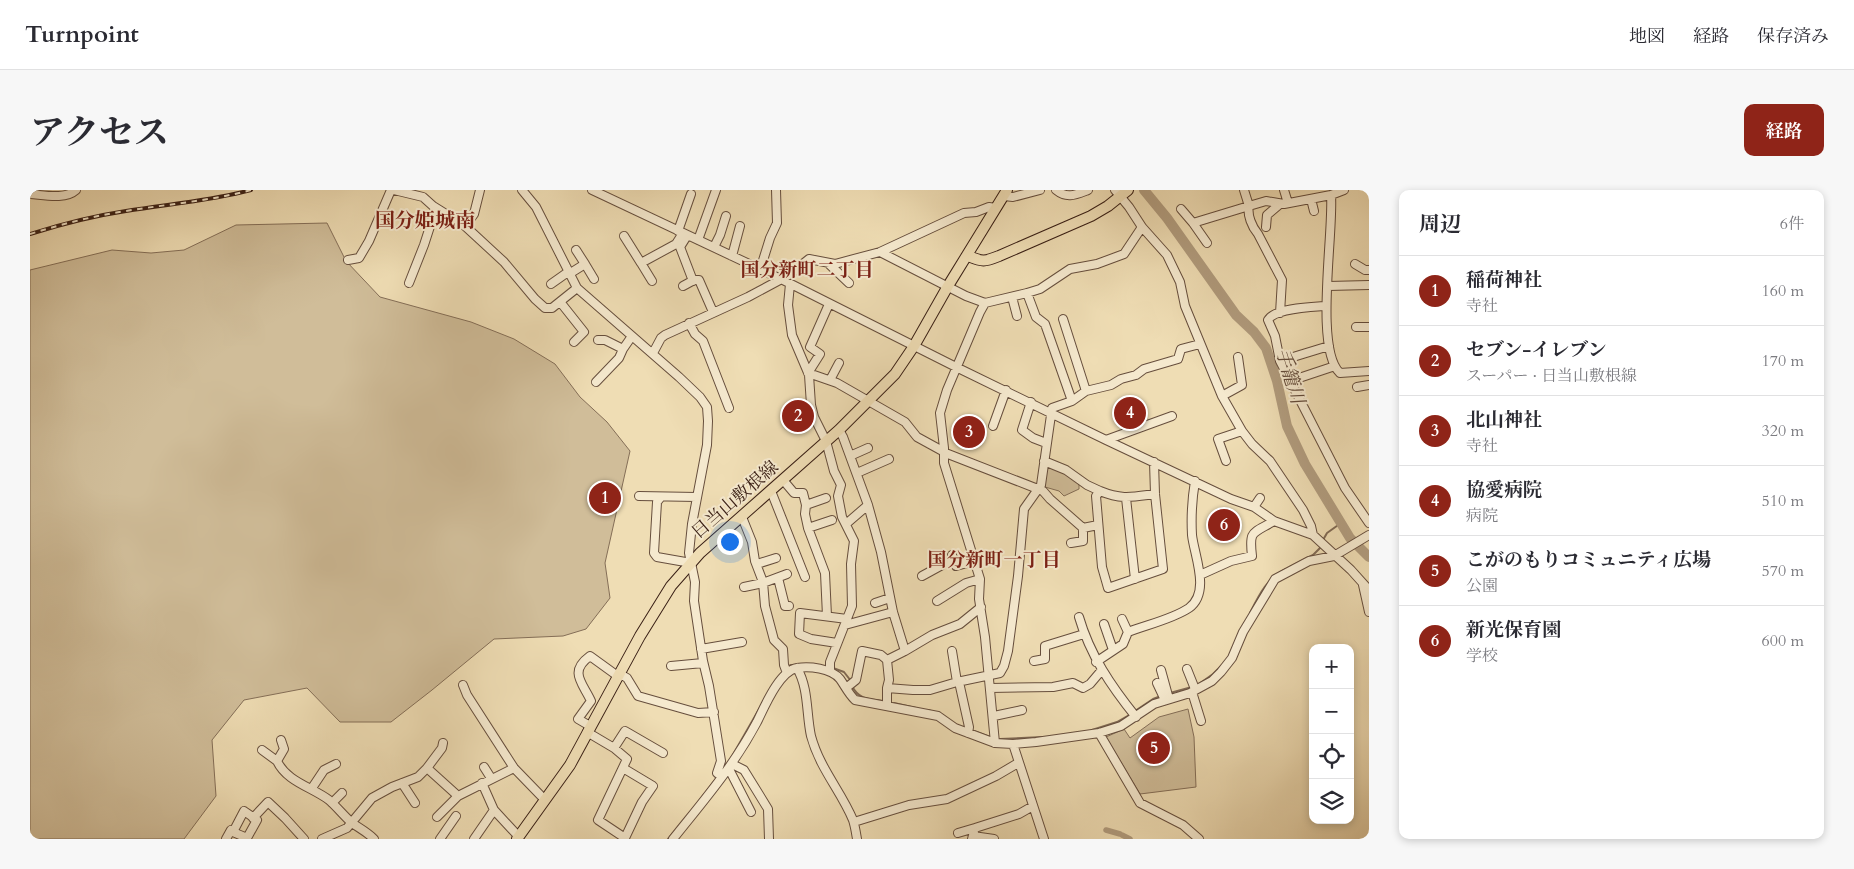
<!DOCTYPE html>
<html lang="ja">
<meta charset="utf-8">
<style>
:root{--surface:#fff;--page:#f7f7f7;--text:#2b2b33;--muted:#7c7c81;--line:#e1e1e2;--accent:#8f2418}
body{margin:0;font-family:Cardo,"Noto Serif JP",serif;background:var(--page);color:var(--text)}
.controls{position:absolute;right:15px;bottom:15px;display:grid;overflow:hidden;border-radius:10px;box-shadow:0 2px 8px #0003}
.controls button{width:45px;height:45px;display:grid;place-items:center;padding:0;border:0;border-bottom:1px solid var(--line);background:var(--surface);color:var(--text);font:25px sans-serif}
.you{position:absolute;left:699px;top:351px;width:18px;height:18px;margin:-12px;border:4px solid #fff;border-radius:50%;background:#1a73e8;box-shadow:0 0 0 8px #1a73e833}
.badge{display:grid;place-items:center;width:32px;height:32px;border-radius:50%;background:var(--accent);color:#fff;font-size:16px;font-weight:700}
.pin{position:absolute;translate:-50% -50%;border:2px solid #fff;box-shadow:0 1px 5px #0006}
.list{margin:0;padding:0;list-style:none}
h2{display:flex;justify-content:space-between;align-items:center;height:65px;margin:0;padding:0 20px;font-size:21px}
h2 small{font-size:16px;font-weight:400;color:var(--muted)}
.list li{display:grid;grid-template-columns:32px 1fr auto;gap:15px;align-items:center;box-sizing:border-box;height:70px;padding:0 20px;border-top:1px solid var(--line)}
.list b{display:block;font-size:19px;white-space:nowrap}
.list p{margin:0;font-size:16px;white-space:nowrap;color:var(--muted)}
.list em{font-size:16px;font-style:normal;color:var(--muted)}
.icon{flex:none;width:28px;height:28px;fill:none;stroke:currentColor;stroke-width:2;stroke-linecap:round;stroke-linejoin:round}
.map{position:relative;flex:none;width:1339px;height:649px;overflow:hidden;border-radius:10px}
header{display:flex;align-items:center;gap:30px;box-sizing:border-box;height:70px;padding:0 25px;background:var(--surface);border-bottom:1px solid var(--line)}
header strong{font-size:24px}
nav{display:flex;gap:28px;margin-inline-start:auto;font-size:18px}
.intro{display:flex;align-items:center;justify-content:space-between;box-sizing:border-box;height:120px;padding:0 30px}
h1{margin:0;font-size:35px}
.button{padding:12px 22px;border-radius:10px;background:var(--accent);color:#fff;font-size:18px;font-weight:700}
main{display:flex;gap:30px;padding:0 30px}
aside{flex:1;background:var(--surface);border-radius:10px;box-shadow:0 2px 8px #0003}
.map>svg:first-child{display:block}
.green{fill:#d0bd99;stroke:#846e57}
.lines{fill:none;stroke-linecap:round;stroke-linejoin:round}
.stream{stroke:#816a54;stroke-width:2}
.canal{stroke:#b19c7e;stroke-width:5.5}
.river{stroke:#b19c7e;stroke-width:10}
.minor-casing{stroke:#664e3d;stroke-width:10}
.major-casing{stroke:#391f15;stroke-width:12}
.minor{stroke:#f5e9ce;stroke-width:8}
.major{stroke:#efddb4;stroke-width:10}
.rail-casing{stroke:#391f15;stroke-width:4}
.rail{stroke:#f5e9ce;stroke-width:2;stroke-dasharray:5.5;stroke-linecap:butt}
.labels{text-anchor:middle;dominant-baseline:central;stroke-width:4;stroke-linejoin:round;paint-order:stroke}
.street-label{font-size:18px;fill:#391f15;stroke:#f5e9ce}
.neighbourhood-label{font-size:19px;font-weight:bold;fill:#7a1f14;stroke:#f5e9ce}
.water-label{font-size:19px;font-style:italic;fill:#634b3a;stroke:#f5e9ce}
.quarter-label{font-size:20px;font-weight:bold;fill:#7a1f14;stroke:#f5e9ce}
</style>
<header>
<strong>Turnpoint</strong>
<nav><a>地図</a><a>経路</a><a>保存済み</a></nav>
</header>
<div class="intro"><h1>アクセス</h1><a class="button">経路</a></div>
<main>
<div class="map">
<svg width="1339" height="649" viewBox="0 0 1339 649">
<rect width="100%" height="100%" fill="#efddb4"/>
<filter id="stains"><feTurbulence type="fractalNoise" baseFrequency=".004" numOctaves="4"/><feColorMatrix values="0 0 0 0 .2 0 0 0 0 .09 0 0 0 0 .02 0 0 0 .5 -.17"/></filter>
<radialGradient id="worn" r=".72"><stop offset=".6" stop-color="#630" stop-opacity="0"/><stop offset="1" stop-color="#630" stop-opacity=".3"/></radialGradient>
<path class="green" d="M 297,33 L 316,71 L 350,107 L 441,132 L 484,149 L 525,174 L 550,207 L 577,232 L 600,261 L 575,373 L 580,408 L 556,439 L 533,446 L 464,449 L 402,500 L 361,532 L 310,532 L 277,498 L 214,510 L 182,550 L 186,606 L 154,649 L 0,649 L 0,80 L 82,60 L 121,63 L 154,60 L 206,35 Z
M 1016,276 L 1023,277 L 1049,292 L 1049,299 L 1034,306 L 1029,301 L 1015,297 Z
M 1158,519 L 1164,547 L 1166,597 L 1110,604 L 1076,547 L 1094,539 L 1100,548 L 1129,527 Z"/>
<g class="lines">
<path class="stream" d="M 1293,350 L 1297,343 L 1311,333
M 1338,366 L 1339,365
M 1260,377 L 1283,365 L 1291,357
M 1220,423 C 1229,405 1237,388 1256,379
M 757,477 L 761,475 L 767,475
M 803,478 L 814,482 L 821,491
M 1169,494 L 1183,484 L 1192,475
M 822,496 C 829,510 839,509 854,511
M 1140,503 L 1162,497
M 864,513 L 886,518
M 898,520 L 908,523
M 1105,521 L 1123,509 L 1131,506
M 941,540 L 960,547
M 1062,540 L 1087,532 L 1101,524
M 970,549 L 1013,547
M 701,568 L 732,514
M 662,620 L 688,586
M 638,649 L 643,643"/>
<path class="canal" d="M 1076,640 L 1090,644
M 1092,645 L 1100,649"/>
<path class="river" d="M 1114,0 L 1137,28 L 1206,125 L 1224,142 L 1236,158 L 1247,191 L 1257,236 L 1275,274 L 1320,348 L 1339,367"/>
<defs>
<path id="minor" d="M 364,0 L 393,7 L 403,16 L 435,36 L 474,72 L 505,109 L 515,118 L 522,118 L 547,98
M 492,0 L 506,17 L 547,98 L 649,187 L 670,207 L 677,217 L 678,231 L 677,255 L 662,334 L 659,363 L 665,392 L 664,411 L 673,471 L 679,496 L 691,571 L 687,583 L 692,587
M 562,0 L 751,89 L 928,178 L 1076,250 L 1201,309 L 1224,317 L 1244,331 L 1283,345 L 1321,380 L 1339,400
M 1026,0 C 1037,9 1045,5 1058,0
M 1085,0 L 1099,17 L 1112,37 L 1137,65 L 1150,92 L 1155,116 L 1192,206 L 1212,241 L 1222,254 L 1240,271 L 1273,320 L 1281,336 L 1283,345
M 1214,0 L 1219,16 L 1236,11 L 1254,14 L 1301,5 L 1314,0
M 1254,0 L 1258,13
M 0,4 C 14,5 35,10 46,0
M 1301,5 C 1304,42 1284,159 1310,183 L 1339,181
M 974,6 L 983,7 L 1010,0
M 1281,9 L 1284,21
M 1151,19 L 1163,33 L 1219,16 C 1217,25 1222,37 1228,44 L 1252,90 L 1250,123
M 1163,33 L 1177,53
M 435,36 L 444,24 L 450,0
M 1236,37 L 1237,25 L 1250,14
M 648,41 L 661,4
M 594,46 L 611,73
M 655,49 L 650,57 L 663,91
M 668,50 L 686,0
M 684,57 L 690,45 L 696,26
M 850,62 L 934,23 L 946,22 L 959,17 L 966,18
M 702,66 L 710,36
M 318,70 L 329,68 L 339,51 L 361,0
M 555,74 L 564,89
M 799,74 L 819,93
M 1325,74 L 1335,80 L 1339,80
M 730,80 L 740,48 L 747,33 L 746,0
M 539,84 L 555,74 L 546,60
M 622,91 L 611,73 L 646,54 L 653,43
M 379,93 L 394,55 L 406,18
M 521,94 L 538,82
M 760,94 L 758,115 L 762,145 L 779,185 L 781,215 L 784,227 L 796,251 L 804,281 L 811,295 L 808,306 L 812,327 L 824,351 L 821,374 L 822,416 L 800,472 L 800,481
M 653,96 L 664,90 L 669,90 L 683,122
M 1298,96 L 1339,95
M 997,103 L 1006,127 L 1015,134 L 1042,211
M 982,107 L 987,126
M 531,113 L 554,142 L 544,152
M 1296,116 C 1283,117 1245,118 1238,130 L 1245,146 L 1250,171 L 1315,298 L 1339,333
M 1033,129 L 1056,201
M 659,133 L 665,144 L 673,151 L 699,218
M 1326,137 L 1339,137
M 568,150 L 575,150 L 593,159 L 602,146
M 623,163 L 631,148 L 635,145 L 718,107 L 759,85 L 779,69 L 805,74 L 850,62 L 936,106 L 955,113
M 1250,171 L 1299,156
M 778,183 L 790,164 L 780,157 L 799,114
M 779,185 L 784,185 L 807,193 L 875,232 L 887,247 L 918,264 L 1013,301 L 1020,309 L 1053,338 L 1068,335
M 1272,187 L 1305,176
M 800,190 L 809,173
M 566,192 L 589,168 L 593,159
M 1327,197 L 1339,195
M 1192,206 L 1212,195 L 1208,167
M 1001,212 L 992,240 L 1003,248 L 1016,253
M 963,236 L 976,200
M 809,240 L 813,247 L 838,315 L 851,362 L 863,422 L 875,461 L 857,470
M 1076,250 L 1142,226
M 820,266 L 838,258
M 1014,271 L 1036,280 L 1057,295 L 1070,301
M 1196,271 L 1188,249 L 1212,241
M 1124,272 L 1125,304 L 1133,379 L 1078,398 L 1072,377 L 1066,306 L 1070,301 C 1092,310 1102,307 1125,304
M 827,283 L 859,269
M 753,290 L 764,303 L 773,303 L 776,315 L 775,324 L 778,338 L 795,383 L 797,426
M 741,301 L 775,387
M 609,306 L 667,307
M 631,307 L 627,312 L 624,363 L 627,367 L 661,373
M 1096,308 L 1105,389
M 776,315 L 796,308
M 1224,317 L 1230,308
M 712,327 L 722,352 L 725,371 L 733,392 L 735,416 L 744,450 L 753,459 L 754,475 L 757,483
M 816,334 L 838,315
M 778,338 L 802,330
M 1041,353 L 1053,351 L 1053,338
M 922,365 L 926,376 L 945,371
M 727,374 L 746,368
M 1170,385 L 1201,371 L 1222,366 C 1219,340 1222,344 1244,331
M 892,386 L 923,369
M 748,388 L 755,416 L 759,416
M 1333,395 L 1339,422
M 714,397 L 733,393 L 757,384
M 907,411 L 936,393 L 950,389
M 845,413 L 860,408
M 1049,427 C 1060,465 1081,496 1106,527
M 1092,429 L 1098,442
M 1074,434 L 1083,460
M 815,435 L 863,422
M 807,453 L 781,449 L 769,444 L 770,423 L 817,429
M 671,459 L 712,452
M 875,461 L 902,445 L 930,434 L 951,417
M 922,461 L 927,492
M 1004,471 L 1015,469 L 1015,456 L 1054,444
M 1066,472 L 1093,454 L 1098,442 C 1116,435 1143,429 1159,418 C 1181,402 1164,365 1162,345 C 1161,327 1162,309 1165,291
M 641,476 L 673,473
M 767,478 C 779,499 776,523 781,546 C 790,579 811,601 823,630 C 825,636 826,643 827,649
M 1157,479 L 1165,499
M 1131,480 L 1139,509
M 590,484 L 597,488 L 608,506 L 668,523 L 684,522
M 929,492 L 939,537 L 938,543
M 1127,493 L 1135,510
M 433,495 L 437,505 L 484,578 L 515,610
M 816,498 L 826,490 L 832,461 L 851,465 L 857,470 L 859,490 L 857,498 L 857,515
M 857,498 L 883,500 L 900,500 L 927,492 L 970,483 L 974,476 L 978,461 L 988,386 L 994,319 L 1011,295 L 1022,218 L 1042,211 L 1056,201 L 1081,195 L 1091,189 L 1106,185 L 1114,179 L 1148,169 L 1151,159 L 1170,154
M 960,498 L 1023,497 L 1043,493 L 1053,498 L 1060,494 L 1071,481
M 1162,502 L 1171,531
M 964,526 L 992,520
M 560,536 L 548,529 L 561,511 C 553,493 538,482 560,466 L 589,487
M 557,542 L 584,558 L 597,569 L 568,630 L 595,648 L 612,612 L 623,596 L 593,578
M 1069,543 L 1110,613 L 1153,635 L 1169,649
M 251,550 L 254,559 L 247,571 C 257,592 282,597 299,610 C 307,617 314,626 322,633 C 329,638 337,642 344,649
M 965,553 L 955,447 L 949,409 L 950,389 L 914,273 L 914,258 L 910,223 L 917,200 L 950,122 L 955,113 L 997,103 L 1010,99 L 1040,79 L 1067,74 L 1094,64 L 1112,37
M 983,554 L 1014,649
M 584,558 L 595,541 L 633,563
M 232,560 L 247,571
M 702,574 L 714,580 L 738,619 L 739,649
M 454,577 L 461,588
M 397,578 L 412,558 L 413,553
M 699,579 L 721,622
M 372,593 L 385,613
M 452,593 L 464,620 L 489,647
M 282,598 L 294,580 L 306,574
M 302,613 L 312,603
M 214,621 L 227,630 L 217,648 L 203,642 Z
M 407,627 L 428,606
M 223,628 L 238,612 L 255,628 L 274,649
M 824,632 L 879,615 L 917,609 L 966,586 L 988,573
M 945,638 L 989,624 L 1003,616
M 928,643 L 945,638 L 942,649
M 943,646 L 964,649
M 196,649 L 201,640 L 203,642
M 292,649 L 317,638 L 342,608 L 362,597 L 388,587 L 397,578 L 428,606 L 484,578
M 410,649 L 426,626
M 444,649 L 464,620
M 643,649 C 674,610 703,577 727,532 C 734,518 749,481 767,478 C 779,476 801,478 810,489 C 815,496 818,503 825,510 L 908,526 L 925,538 L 965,553 L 983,554 L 1006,552 L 1069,543 L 1091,536 L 1124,514 L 1160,503 L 1182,491 L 1191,482 L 1202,468 L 1213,442 L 1245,389 L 1279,371 L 1304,366 L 1339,345"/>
<path id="major" d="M 938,66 C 953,72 954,72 969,66 L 1061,26 L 1078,16 L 1098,0
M 487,649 L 540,575 L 610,446 L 641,396 L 670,363 L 809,240 L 865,184 L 884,156 L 918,96 L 977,0"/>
</defs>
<use href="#minor" class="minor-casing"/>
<use href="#major" class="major-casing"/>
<use href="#minor" class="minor"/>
<use href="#major" class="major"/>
<defs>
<path id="rail" d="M 0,44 C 32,34 63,26 96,21 C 138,14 180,11 221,0"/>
</defs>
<use href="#rail" class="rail-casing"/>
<use href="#rail" class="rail"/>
</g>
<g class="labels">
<g class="street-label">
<text transform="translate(705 310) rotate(-41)">日当山敷根線</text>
</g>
<g class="neighbourhood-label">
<text x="777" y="80">国分新町二丁目</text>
<text x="964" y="370">国分新町一丁目</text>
</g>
<g class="water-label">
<text transform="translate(1260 186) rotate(73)">手籠川</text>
</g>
<g class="quarter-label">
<text x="395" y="30">国分姫城南</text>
</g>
</g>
<rect width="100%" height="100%" filter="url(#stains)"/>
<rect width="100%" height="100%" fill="url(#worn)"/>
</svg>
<div class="controls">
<button>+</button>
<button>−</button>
<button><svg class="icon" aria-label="locate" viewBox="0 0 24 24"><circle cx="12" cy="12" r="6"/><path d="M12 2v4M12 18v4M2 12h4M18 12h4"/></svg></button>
<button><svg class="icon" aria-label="layers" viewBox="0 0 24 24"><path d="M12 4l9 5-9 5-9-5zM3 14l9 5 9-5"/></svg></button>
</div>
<div class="you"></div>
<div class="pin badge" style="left:575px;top:308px">1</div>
<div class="pin badge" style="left:768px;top:226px">2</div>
<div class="pin badge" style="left:939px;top:242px">3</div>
<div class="pin badge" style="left:1100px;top:223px">4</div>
<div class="pin badge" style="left:1124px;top:558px">5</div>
<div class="pin badge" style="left:1194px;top:335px">6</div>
</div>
<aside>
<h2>周辺<small>6件</small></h2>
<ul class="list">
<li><span class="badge">1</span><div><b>稲荷神社</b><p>寺社</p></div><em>160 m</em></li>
<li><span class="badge">2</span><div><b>セブン-イレブン</b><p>スーパー · 日当山敷根線</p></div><em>170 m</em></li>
<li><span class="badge">3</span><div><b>北山神社</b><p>寺社</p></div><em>320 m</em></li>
<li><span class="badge">4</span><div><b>協愛病院</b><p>病院</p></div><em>510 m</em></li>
<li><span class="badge">5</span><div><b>こがのもりコミュニティ広場</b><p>公園</p></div><em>570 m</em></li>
<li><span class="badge">6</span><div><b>新光保育園</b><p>学校</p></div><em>600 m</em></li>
</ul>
</aside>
</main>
